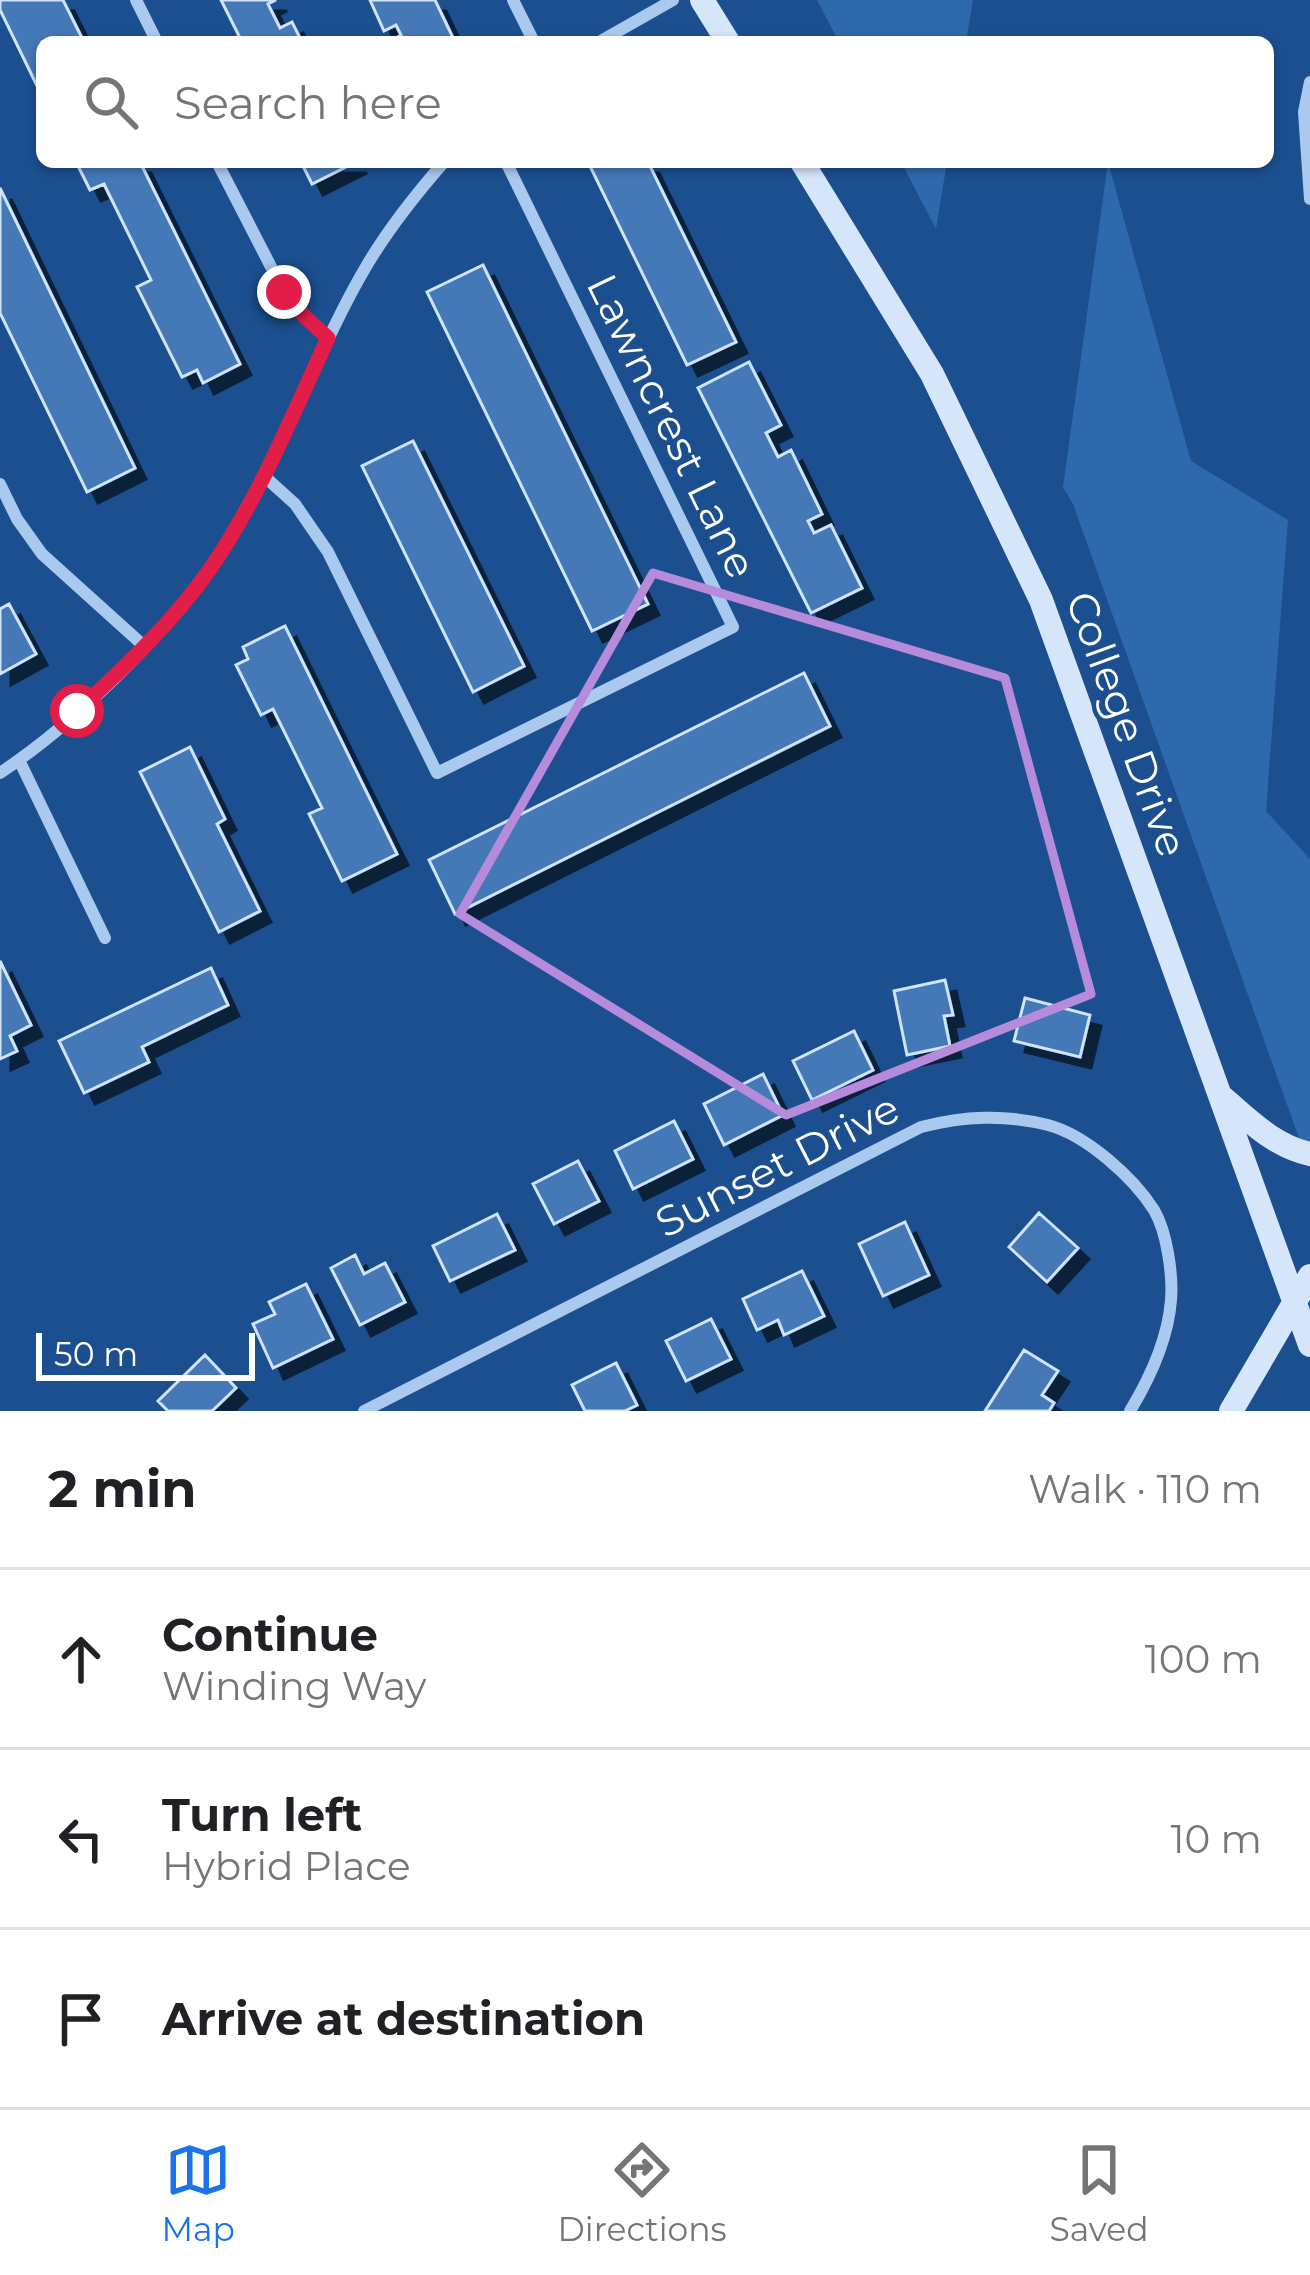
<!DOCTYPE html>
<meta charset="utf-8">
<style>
:root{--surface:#fff;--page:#f2f2f2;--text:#202124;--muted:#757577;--line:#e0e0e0;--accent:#1a73e8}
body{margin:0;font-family:Montserrat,sans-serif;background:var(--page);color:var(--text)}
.scale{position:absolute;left:36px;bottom:30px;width:219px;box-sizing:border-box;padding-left:12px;border:6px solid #fff;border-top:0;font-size:33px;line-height:42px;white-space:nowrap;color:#fff;-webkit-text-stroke:9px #1b4f8f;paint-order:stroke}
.stop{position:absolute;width:36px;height:36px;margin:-27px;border:9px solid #e11d48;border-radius:50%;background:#fff}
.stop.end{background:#e11d48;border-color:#fff;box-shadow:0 3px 12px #0008}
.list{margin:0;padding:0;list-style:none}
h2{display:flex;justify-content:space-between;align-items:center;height:156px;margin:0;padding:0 48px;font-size:51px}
h2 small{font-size:39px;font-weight:400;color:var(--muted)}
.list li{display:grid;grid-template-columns:78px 1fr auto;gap:36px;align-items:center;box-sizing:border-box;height:180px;padding:0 48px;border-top:3px solid var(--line)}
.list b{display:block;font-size:45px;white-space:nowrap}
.list p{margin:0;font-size:39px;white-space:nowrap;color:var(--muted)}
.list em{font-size:39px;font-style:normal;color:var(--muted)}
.icon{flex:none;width:66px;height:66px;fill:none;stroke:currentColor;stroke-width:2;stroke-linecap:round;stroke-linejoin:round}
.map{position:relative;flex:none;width:1310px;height:1411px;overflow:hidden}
.search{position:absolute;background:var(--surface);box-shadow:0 3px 9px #0004;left:36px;right:36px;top:36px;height:132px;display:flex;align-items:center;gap:30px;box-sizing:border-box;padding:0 42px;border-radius:18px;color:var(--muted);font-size:45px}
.sheet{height:696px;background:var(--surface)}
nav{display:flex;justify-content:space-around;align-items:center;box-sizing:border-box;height:168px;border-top:3px solid var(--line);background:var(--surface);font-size:33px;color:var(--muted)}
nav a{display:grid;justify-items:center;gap:6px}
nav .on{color:var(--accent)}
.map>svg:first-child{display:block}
.green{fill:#2e69ad}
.building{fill:#4478b7;stroke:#cfe3fa;stroke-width:3;filter:url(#shadow)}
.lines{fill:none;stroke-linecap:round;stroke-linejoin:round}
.minor{stroke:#a9c9ee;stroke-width:12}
.secondary{stroke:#d6e6fa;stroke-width:24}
.route{stroke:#e11d48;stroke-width:15}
.marked{fill:none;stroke:#b68bdc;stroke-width:9;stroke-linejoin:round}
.labels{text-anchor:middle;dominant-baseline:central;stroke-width:9;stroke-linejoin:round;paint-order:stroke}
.street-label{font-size:42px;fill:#fff;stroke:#1b4f8f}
</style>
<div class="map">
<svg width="1310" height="1411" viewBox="0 0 1310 1411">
<defs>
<filter id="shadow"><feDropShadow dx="11" dy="11" stdDeviation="0" flood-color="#0009"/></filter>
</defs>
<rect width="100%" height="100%" fill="#1b4f8f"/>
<path class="green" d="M 817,0 L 973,0 L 966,42 L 839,42 Z
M 901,162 L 947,162 L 936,229 Z
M 1108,162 L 1191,461 L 1288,520 L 1266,811 L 1310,859 L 1310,1169 L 1073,504 L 1063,487 Z"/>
<path class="building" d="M 0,0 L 63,0 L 84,42 L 42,42 L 42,96 L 0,10 Z
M 221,0 L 276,0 L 268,4 L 280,28 L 292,22 L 302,42 L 242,42 Z
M 370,0 L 435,0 L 455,42 L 390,42 L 401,35 L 396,25 L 384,31 Z
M 76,162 L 140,162 L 240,364 L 203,383 L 197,370 L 182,377 L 137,287 L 151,280 L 104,184 L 90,190 Z
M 301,162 L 356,162 L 312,184 Z
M 588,162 L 648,162 L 736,342 L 687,365 Z
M 0,188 L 135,468 L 87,492 L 0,313 Z
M 483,265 L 648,604 L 592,631 L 427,292 Z
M 749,362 L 781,425 L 766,433 L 778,457 L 791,450 L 822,514 L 808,521 L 814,533 L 831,525 L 862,588 L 811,613 L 698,388 Z
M 413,441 L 524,666 L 473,692 L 362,466 Z
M 9,604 L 36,654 L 0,674 L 0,609 Z
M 285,626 L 397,854 L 342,881 L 309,814 L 322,808 L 273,709 L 261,715 L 236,665 L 248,659 L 243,647 Z
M 804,673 L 830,726 L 455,914 L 429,860 Z
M 190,747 L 225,819 L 217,824 L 260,911 L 219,932 L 140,772 Z
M 0,961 L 31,1025 L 10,1036 L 17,1051 L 0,1059 Z
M 211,968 L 228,1005 L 142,1047 L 149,1062 L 84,1093 L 59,1041 Z
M 945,980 L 953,1015 L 944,1016 L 950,1046 L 907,1055 L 894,991 Z
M 1025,998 L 1090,1015 L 1080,1057 L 1014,1041 Z
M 854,1031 L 873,1070 L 812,1100 L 793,1061 Z
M 763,1074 L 783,1115 L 724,1145 L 704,1104 Z
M 674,1121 L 693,1159 L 633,1189 L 615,1151 Z
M 578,1161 L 599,1201 L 554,1224 L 533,1184 Z
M 1039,1213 L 1078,1248 L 1047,1282 L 1009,1247 Z
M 497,1214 L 515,1250 L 450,1281 L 433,1246 Z
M 905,1222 L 929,1275 L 883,1296 L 859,1244 Z
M 355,1255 L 364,1274 L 385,1263 L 405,1302 L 360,1325 L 331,1268 Z
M 802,1271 L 824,1316 L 784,1335 L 778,1320 L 757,1330 L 743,1299 Z
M 306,1284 L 333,1339 L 273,1368 L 253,1324 L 275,1314 L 269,1302 Z
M 711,1319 L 731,1359 L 686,1381 L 666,1341 Z
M 1024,1350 L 1058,1371 L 1042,1395 L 1054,1403 L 1049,1411 L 985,1411 Z
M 205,1355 L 236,1388 L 212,1411 L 168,1411 L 158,1401 Z
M 616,1363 L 637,1405 L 625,1411 L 585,1411 L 572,1385 Z"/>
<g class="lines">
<path class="minor" d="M 136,0 L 157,42
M 513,0 L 534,42
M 599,42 L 673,0
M 1310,82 L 1304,112 L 1310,199
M 217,162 L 284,292 L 304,316 L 329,338
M 264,476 L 295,504 L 328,552 L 437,773 L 733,627 L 506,162
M 0,484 L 17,519 L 42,554 L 144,646
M 19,760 L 105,938
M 0,773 C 71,726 163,638 210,568 C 229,540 246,510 262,480 C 299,410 326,334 367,265 C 389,228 416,194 444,162
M 364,1411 L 921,1127 C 964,1116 1004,1114 1048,1125 C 1086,1135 1133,1177 1154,1210 C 1167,1232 1173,1275 1171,1300 C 1168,1339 1150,1378 1130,1411"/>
<path class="secondary" d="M 702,0 L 728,42
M 802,162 L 932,374 L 1041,600 L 1310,1345
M 1223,1098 C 1250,1121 1274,1146 1310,1154
M 1231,1411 L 1310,1276"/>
</g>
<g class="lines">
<path class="route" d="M 77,711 C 125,667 173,622 210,569 C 259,498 292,416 328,338 L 304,316 L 284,292"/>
</g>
<path class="marked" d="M 653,573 L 1005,678 L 1091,994 L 786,1115 L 460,914 Z"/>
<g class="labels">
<g class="street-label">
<text transform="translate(672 426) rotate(64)">Lawncrest Lane</text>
<text transform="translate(1127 724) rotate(70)">College Drive</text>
<text transform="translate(777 1165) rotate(-27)">Sunset Drive</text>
</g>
</g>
</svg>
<div class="scale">50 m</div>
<div class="stop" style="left:77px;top:711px"></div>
<div class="stop end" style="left:284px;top:292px"></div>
<div class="search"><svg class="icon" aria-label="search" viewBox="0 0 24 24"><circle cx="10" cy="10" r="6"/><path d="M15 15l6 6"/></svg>Search here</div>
</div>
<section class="sheet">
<h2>2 min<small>Walk · 110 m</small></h2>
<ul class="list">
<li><svg class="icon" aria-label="ahead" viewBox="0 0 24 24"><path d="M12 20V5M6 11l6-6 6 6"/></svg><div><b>Continue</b><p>Winding Way</p></div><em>100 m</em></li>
<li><svg class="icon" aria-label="left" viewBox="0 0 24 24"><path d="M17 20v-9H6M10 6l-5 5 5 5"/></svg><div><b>Turn left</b><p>Hybrid Place</p></div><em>10 m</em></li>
<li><svg class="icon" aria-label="arrive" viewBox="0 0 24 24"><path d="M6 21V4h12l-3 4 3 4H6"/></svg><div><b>Arrive at destination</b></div></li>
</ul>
</section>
<nav>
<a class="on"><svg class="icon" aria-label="map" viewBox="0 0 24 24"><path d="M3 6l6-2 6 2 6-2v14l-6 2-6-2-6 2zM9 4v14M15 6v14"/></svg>Map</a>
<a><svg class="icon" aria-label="directions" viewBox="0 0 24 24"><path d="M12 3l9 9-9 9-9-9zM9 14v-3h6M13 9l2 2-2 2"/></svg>Directions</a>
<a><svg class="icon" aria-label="saved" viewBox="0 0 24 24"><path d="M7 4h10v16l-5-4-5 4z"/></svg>Saved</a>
</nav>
